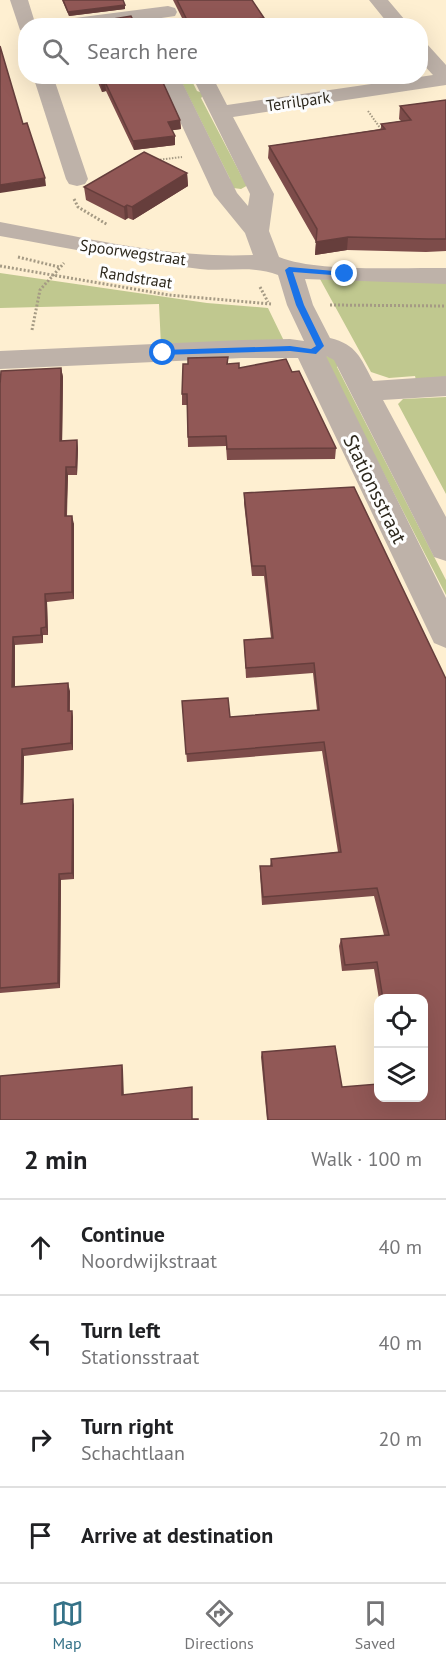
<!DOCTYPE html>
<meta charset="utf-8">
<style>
:root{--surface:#fff;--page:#f6f6f6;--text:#202124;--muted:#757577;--line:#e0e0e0;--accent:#357288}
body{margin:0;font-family:"PT Sans",sans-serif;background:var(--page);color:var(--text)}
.controls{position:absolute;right:18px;bottom:18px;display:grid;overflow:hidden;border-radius:12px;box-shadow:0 6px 24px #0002}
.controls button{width:54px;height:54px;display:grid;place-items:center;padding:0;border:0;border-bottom:2px solid var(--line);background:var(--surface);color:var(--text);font:30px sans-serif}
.stop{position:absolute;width:18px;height:18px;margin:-14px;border:4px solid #1a73e8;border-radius:50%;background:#fff}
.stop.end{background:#1a73e8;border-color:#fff;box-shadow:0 2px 6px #0008}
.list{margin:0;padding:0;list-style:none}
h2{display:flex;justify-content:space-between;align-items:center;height:78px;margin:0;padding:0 24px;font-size:26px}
h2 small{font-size:20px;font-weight:400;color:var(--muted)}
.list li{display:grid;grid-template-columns:39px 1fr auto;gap:18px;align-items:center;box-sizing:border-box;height:96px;padding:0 24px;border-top:2px solid var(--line)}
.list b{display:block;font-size:22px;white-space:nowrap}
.list p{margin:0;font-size:20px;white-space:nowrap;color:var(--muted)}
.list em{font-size:20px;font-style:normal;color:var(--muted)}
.icon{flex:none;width:33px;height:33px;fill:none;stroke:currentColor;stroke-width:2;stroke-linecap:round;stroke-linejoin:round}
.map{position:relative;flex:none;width:446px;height:1120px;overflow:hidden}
.search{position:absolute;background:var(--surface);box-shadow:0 6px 24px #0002;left:18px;right:18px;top:18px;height:66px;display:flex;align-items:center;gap:15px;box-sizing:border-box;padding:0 21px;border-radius:24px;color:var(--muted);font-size:22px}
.sheet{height:462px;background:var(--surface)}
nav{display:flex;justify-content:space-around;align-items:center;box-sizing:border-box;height:84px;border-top:2px solid var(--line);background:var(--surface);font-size:16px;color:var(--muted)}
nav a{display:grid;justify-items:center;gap:3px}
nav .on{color:var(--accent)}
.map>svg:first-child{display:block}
.green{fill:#c0c88f}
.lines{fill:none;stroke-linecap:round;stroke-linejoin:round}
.path-far1{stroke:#a59a84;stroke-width:2;stroke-dasharray:1.5 1.5;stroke-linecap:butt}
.path{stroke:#a59a84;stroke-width:3;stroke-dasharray:2 2;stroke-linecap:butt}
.minor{fill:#beb2a9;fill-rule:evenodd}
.wall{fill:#7d4c4a}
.shaded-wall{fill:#663e3c}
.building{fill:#915856;stroke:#663e3c;stroke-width:1.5}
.route{fill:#1a73e8}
.labels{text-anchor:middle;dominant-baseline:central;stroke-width:6;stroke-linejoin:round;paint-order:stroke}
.far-street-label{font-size:16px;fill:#2e291e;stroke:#fefefe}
.street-label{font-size:20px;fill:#2e291e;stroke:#fefefe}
</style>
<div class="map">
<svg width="446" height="1120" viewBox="0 0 446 1120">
<rect width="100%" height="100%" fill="#feefd1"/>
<path class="green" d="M 179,77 L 190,77 L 197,91 L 205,94 L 201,98 L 242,177 L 249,179 L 250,184 L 241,189 L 233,188 L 226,183 L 230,179 Z
M 0,273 L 207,303 L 268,308 L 284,341 L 161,346 L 159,304 L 0,308 Z
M 320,279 L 446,282 L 446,379 L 416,380 L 415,376 L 389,378 L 371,372 Z
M 323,355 L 342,360 L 337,367 L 446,580 L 446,595 Z
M 446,397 L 446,494 L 398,404 L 403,399 Z"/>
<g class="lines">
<path class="path-far1" d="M 368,111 L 383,132
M 157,160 L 182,157"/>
<path class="path" d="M 74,199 L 78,207 L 108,225
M 18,257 L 59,267
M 0,266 L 169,295 L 271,304
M 260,287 L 268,302
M 330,305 L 446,306
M 32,330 L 40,290 L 64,263"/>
<path class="minor" d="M 10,0 L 28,0 L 36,26 L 26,26 L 26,31 L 20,30 Z
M 369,0 L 388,0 L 410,26 L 390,26 Z
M 168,6 L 175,8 L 177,12 L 175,16 L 107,26 L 50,26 L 52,22 L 59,20 Z
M 420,42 L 427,44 L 446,65 L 446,85 L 233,117 L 274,194 L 269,231 L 279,257 C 319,273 401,267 446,268 L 446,284 L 305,279 L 313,305 L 330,338 C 357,345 360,357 373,381 L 446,376 L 446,396 L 383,400 L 446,517 L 446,561 L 434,557 L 334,360 L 326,356 L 446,598 L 446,648 L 434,643 L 298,358 L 242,358 L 0,369 L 0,351 L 242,340 L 290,339 L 304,341 L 287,305 L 278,275 C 254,265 226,272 200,269 C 133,261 67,248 0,236 L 0,222 C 83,237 169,259 253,255 L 245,233 L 214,195 L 159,76 L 179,76 L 237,193 L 248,206 L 250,194 L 192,76 L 212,76 L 227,105 L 433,75 L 420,61 Z
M 33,76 L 53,76 L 88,179 L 85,184 L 77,186 L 69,184 L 66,179 Z"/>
</g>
<path class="wall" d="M 62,0 L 123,0 L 125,9 L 69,16 Z
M 173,0 L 252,0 L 264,18 L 264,26 L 186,26 Z
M 93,76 L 160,76 L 180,120 L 181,129 L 172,130 L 175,145 L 134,150 L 106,91 L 102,92 L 96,78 L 93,78 Z
M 446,100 L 446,251 L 426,252 L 347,250 L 315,255 L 316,242 L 268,158 L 269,146 L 381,129 L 381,124 L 401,121 L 399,119 L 400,106 Z
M 187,173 L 188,186 L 133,220 L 128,218 L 125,220 L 86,200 L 84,187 Z
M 228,357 L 228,364 L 239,368 L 292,372 L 336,448 L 335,459 L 227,460 L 226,446 L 188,447 L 187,405 L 182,405 L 182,394 L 188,364 Z
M 61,368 L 63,377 L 62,441 L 77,440 L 78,449 L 77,475 L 68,475 L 67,516 L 74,524 L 74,599 L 47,602 L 48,635 L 43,635 L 43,643 L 15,645 L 15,687 L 70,691 L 70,711 L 72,711 L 73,718 L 73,750 L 24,756 L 23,804 L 74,805 L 74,879 L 61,880 L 60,988 L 0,993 L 0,385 Z
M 244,493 L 446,679 L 446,1120 L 267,1120 L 261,1057 L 262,1052 L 342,1087 L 423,1098 L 423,999 L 379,999 L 374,969 L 342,971 L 339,946 L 341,939 L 384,935 L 374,896 L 262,905 L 260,874 L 260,866 L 270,866 L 271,859 L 338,852 L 322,751 L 187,762 L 182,701 L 230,717 L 317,710 L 313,673 L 246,678 L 244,640 L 271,638 L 264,576 L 252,576 L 244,503 Z"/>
<path class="shaded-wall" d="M 125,5 L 125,9 L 69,16 L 68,12 Z
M 264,18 L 264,26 L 204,26 Z
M 105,82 L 106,91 L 102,92 L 101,83 Z
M 180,120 L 181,129 L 168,131 L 168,122 Z
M 175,136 L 175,145 L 134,150 L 133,141 Z
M 187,173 L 188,186 L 133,220 L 132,207 Z
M 45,178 L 46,186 L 0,193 L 0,185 Z
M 127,205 L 128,218 L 125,220 L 124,207 Z
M 348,237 L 347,250 L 315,255 L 316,242 Z
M 61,368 L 63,377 L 62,449 L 60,441 Z
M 77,440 L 78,449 L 77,475 L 76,467 Z
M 66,467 L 68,475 L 66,524 L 65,516 Z
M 72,516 L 74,524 L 74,599 L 72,592 Z
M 45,594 L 47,602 L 48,635 L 46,627 Z
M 41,628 L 43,635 L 43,643 L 41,635 Z
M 13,637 L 15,645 L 15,694 L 12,687 Z
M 68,683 L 70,691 L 69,719 L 68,711 Z
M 72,711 L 73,718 L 73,750 L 71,743 Z
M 22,749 L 24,756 L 23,811 L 21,804 Z
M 73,799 L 74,805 L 74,879 L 72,873 Z
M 59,874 L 61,880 L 60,988 L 58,983 Z
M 122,1065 L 123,1070 L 124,1099 L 122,1095 Z"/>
<path class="building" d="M 63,0 L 123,0 L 125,5 L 68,12 Z
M 177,0 L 252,0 L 264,18 L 204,26 L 190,26 Z
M 131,16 L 136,26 L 75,26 L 73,20 L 107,20 Z
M 0,46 L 23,124 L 27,123 L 45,178 L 0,185 Z
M 98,76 L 160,76 L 180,120 L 168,122 L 175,136 L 133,141 L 105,82 L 101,83 Z
M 446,100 L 446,239 L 428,239 L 348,237 L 316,242 L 317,229 L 269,146 L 385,129 L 381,124 L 411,120 L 400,106 Z
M 144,152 L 187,173 L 132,207 L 127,205 L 124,207 L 84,187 Z
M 228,357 L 227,364 L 239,363 L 239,368 L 286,359 L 292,372 L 299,371 L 336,448 L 227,449 L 226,436 L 188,437 L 187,394 L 182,394 L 183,364 L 188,364 L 188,358 Z
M 61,368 L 60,441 L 77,440 L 76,467 L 66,467 L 65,516 L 72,516 L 72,592 L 45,594 L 46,627 L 41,628 L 41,635 L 13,637 L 12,687 L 68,683 L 68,711 L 72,711 L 71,743 L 22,749 L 21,804 L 73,799 L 72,873 L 59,874 L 58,983 L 0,988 L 0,385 L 1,371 Z
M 354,487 L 446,679 L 446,1120 L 268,1120 L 262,1052 L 335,1046 L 342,1087 L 378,1084 L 378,1098 L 423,1098 L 423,1080 L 426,1080 L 423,1064 L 423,999 L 383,999 L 377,962 L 345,965 L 341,939 L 389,935 L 377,888 L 263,897 L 260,866 L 272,866 L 271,859 L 341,852 L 324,742 L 186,754 L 182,701 L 228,698 L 230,717 L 319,710 L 314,663 L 246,668 L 244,640 L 273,638 L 265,566 L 252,566 L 244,493 Z
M 122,1065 L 122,1095 L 192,1087 L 192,1119 L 198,1119 L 198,1120 L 0,1120 L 0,1076 Z"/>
<path class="route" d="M 289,267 L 345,272 L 349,274 L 345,276 L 293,272 L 304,305 L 324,346 L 316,354 L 290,351 L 160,355 L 159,353 L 163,350 L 290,346 L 311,349 L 316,346 L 296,305 L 285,270 Z"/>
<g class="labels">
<g class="far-street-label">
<text transform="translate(298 101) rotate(-8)">Terrilpark</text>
<text transform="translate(133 252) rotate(8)">Spoorwegstraat</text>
<text transform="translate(136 277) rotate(9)">Randstraat</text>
</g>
<g class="street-label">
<text transform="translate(375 489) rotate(64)">Stationsstraat</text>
</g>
</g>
</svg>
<div class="controls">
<button><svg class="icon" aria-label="locate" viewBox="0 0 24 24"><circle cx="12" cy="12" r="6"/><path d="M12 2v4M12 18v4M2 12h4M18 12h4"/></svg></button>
<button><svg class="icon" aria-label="layers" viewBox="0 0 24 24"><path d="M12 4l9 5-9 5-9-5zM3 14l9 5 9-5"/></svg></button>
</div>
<div class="stop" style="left:163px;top:353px"></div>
<div class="stop end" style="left:345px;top:274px"></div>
<div class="search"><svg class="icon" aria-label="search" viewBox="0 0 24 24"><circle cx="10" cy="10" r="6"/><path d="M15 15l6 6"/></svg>Search here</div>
</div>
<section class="sheet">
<h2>2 min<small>Walk · 100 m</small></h2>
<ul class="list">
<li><svg class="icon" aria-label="ahead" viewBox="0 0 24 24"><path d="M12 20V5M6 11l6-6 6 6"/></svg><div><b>Continue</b><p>Noordwijkstraat</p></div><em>40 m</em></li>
<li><svg class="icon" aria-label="left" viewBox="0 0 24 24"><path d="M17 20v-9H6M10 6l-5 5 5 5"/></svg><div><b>Turn left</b><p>Stationsstraat</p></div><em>40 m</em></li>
<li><svg class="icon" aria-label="right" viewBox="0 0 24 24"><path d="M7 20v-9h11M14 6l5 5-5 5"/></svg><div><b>Turn right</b><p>Schachtlaan</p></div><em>20 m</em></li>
<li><svg class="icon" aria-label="arrive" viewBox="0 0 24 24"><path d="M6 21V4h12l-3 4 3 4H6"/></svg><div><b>Arrive at destination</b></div></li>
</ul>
</section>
<nav>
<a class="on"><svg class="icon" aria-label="map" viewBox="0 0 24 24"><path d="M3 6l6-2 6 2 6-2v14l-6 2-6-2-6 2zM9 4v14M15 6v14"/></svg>Map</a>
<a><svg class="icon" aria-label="directions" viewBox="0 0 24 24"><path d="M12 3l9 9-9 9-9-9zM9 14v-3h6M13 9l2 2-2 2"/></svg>Directions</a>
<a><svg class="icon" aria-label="saved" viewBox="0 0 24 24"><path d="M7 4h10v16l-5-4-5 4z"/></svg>Saved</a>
</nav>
